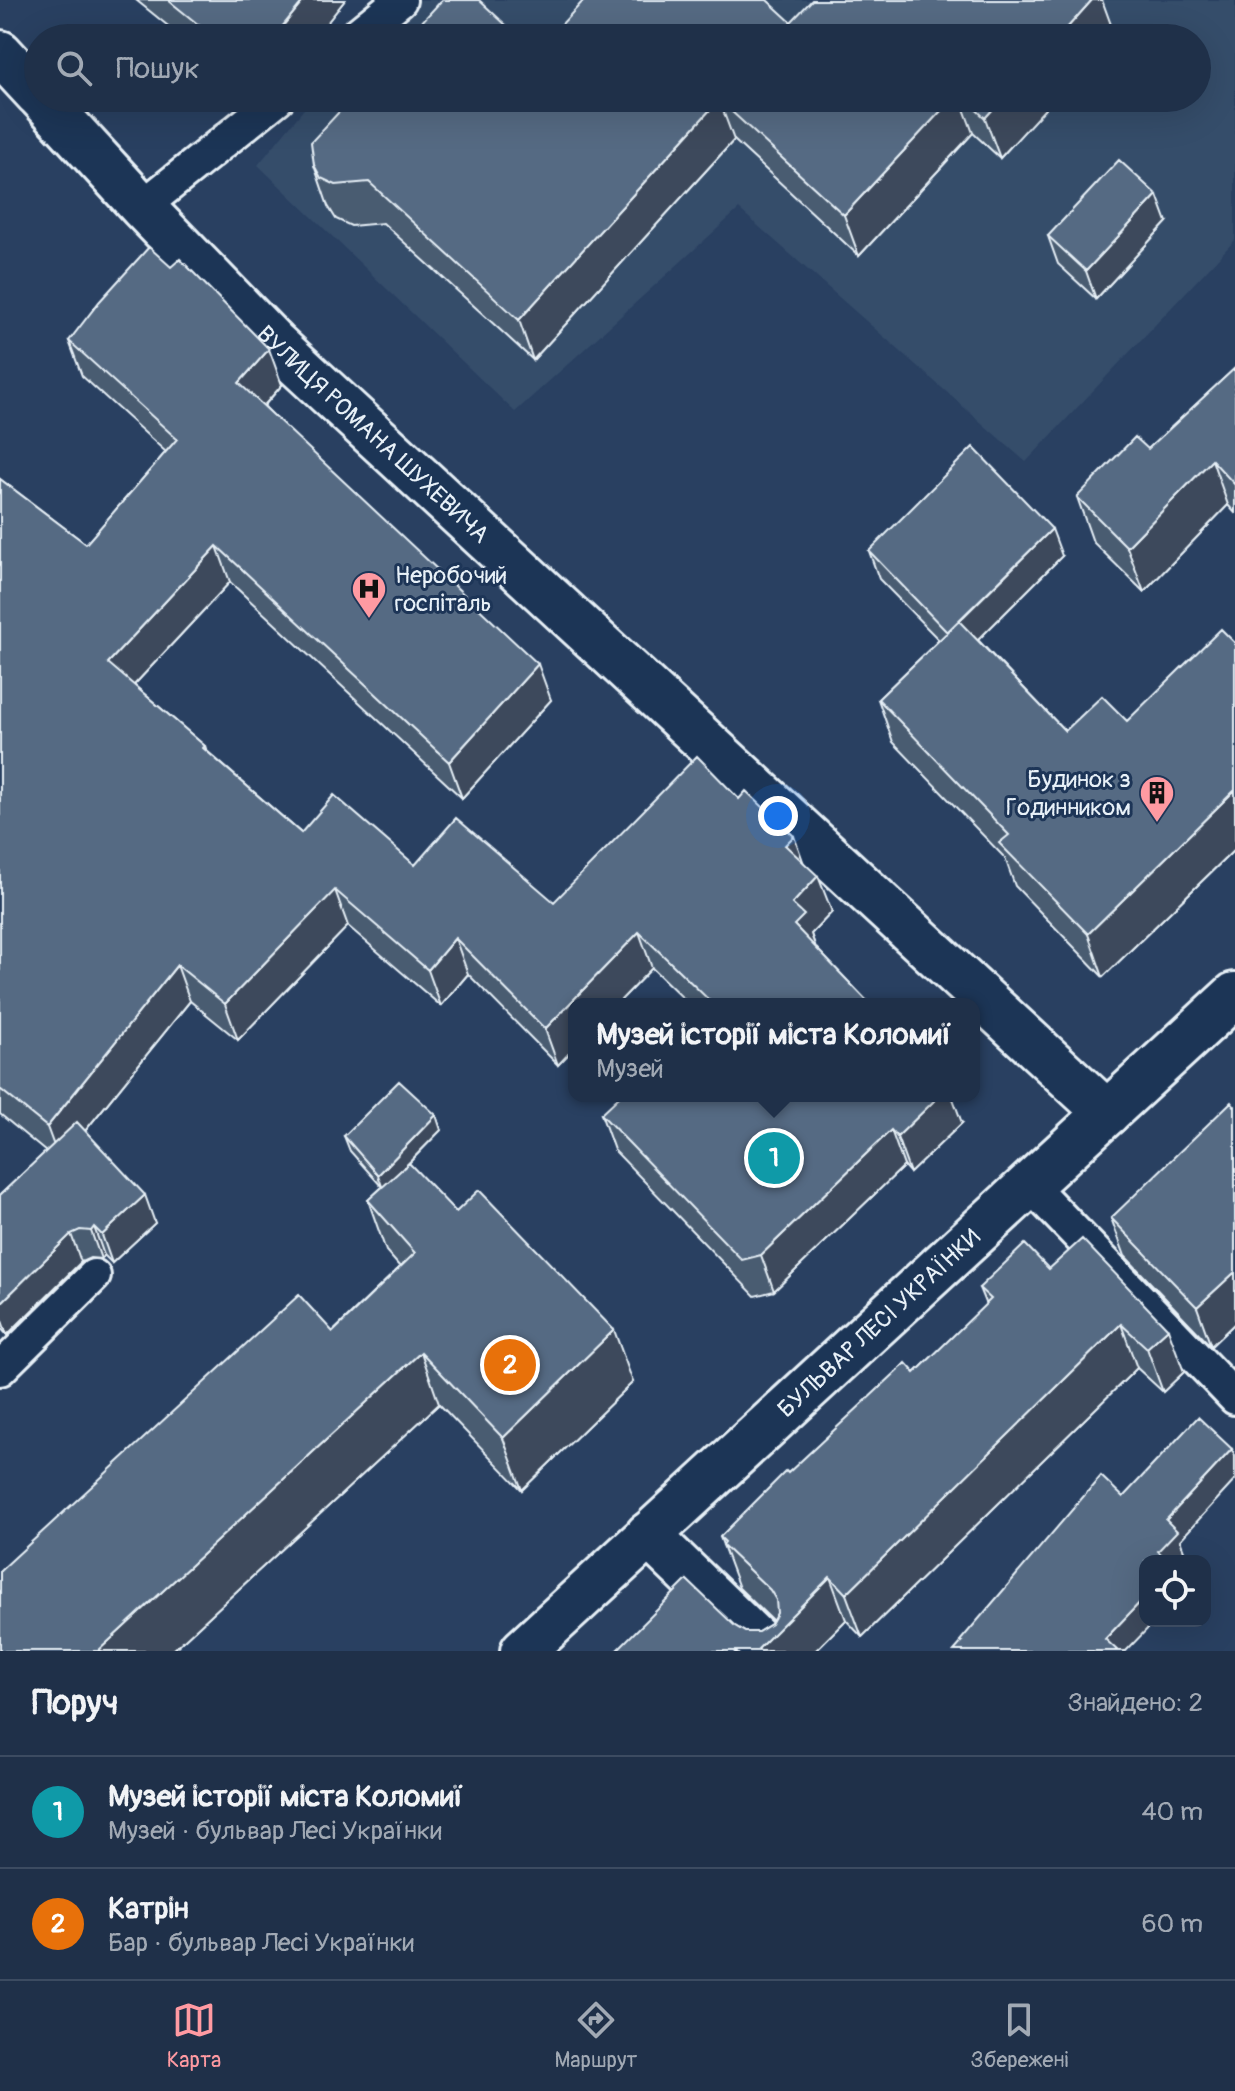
<!DOCTYPE html>
<html lang="uk">
<meta charset="utf-8">
<style>
:root{--surface:#1f3049;--page:#2c3c53;--text:#f1f3f6;--muted:#a1a9b4;--line:#3c4b61;--accent:#ff9aa2}
body{margin:0;font-family:Pangolin,sans-serif;background:var(--page);color:var(--text)}
.controls{position:absolute;right:24px;bottom:24px;display:grid;overflow:hidden;border-radius:16px;box-shadow:0 8px 32px #0002}
.controls button{width:72px;height:72px;display:grid;place-items:center;padding:0;border:0;border-bottom:2px solid var(--line);background:var(--surface);color:var(--text);font:40px sans-serif}
.you{position:absolute;left:778px;top:816px;width:28px;height:28px;margin:-20px;border:6px solid #fff;border-radius:50%;background:#1a73e8;box-shadow:0 0 0 12px #1a73e833}
.badge{display:grid;place-items:center;width:52px;height:52px;border-radius:50%;background:var(--accent);color:#fff;font-size:26px;font-weight:700}
.pin{position:absolute;translate:-50% -50%;border:4px solid #fff;box-shadow:0 2px 8px #0006}
.popup{position:absolute;left:568px;top:998px;width:412px;height:104px;box-sizing:border-box;display:grid;place-content:center;border-radius:16px;background:var(--surface);filter:drop-shadow(0 2px 6px #0005);font-size:26px;white-space:nowrap;color:var(--muted)}
.popup b{font-size:30px;color:var(--text)}
.popup::after{content:'';position:absolute;left:50%;top:100%;margin-left:-16px;border:16px solid transparent;border-top-color:var(--surface)}
.list{margin:0;padding:0;list-style:none}
h2{display:flex;justify-content:space-between;align-items:center;height:104px;margin:0;padding:0 32px;font-size:34px}
h2 small{font-size:26px;font-weight:400;color:var(--muted)}
.list li{display:grid;grid-template-columns:52px 1fr auto;gap:24px;align-items:center;box-sizing:border-box;height:112px;padding:0 32px;border-top:2px solid var(--line)}
.list b{display:block;font-size:30px;white-space:nowrap}
.list p{margin:0;font-size:26px;white-space:nowrap;color:var(--muted)}
.list em{font-size:26px;font-style:normal;color:var(--muted)}
.icon{flex:none;width:44px;height:44px;fill:none;stroke:currentColor;stroke-width:2;stroke-linecap:round;stroke-linejoin:round}
.map{position:relative;flex:none;width:1235px;height:1651px;overflow:hidden}
.search{position:absolute;background:var(--surface);box-shadow:0 8px 32px #0002;left:24px;right:24px;top:24px;height:88px;display:flex;align-items:center;gap:20px;box-sizing:border-box;padding:0 28px;border-radius:44px;color:var(--muted);font-size:30px}
.sheet{height:328px;background:var(--surface)}
nav{display:flex;justify-content:space-around;align-items:center;box-sizing:border-box;height:112px;border-top:2px solid var(--line);background:var(--surface);font-size:22px;color:var(--muted)}
nav a{display:grid;justify-items:center;gap:4px}
nav .on{color:var(--accent)}
.map>svg:first-child{display:block}
.built{fill:#364d6b}
.lines{fill:none;stroke-linecap:round;stroke-linejoin:round}
.lane-casing{stroke:#e8f1f8;stroke-width:38}
.street-casing{stroke:#e8f1f8;stroke-width:50}
.secondary-casing{stroke:#e8f1f8;stroke-width:50}
.lane{stroke:#1d3557;stroke-width:32}
.street{stroke:#1d3557;stroke-width:44}
.secondary{stroke:#1d3557;stroke-width:44}
.wall{fill:#495b71;stroke:#e8f1f8;stroke-width:2}
.shaded-wall{fill:#3c4a5c;stroke:#e8f1f8;stroke-width:2}
.building{fill:#556a83;stroke:#e8f1f8;stroke-width:2}
.labels{text-anchor:middle;dominant-baseline:central;stroke-width:6;stroke-linejoin:round;paint-order:stroke}
.street-label{font-size:24px;fill:#e8f1f8;stroke:#1d3557}
.poi-label{font-size:24px;fill:#e8f1f8;stroke:#1d3557;text-anchor:start}
</style>
<div class="map">
<svg width="1235" height="1651" viewBox="0 0 1235 1651">
<rect width="100%" height="100%" fill="#294061"/>
<filter id="ink" filterUnits="userSpaceOnUse"><feTurbulence type="fractalNoise" baseFrequency=".0125" numOctaves="2"/><feDisplacementMap in="SourceGraphic" scale="16" xChannelSelector="R" yChannelSelector="G"/><feConvolveMatrix kernelMatrix="1 2 1 2 8 2 1 2 1" color-interpolation-filters="sRGB"/></filter>
<g filter="url(#ink)">
<path class="built" d="M 394,0 L 1235,0 L 1235,240 L 1026,462 L 739,209 L 515,412 L 258,165 L 313,98 L 1197,98 L 1197,38 L 363,38 Z"/>
<g class="lines">
<defs>
<path id="lane" d="M 353,38 L 400,0
M 142,207 L 278,98
M 1030,1185 L 1235,1398
M 0,1369 L 94,1276"/>
<g id="street">
<path d="M 0,53 L 38,94"/>
<path id="s1" d="M 42,98 L 142,207 L 275,344 L 1107,1113"/>
<path d="M 648,1535 L 768,1651"/>
</g>
<g id="secondary">
<path id="s2" d="M 523,1651 L 1235,995"/>
</g>
</defs>
<use href="#lane" class="lane-casing"/>
<use href="#street" class="street-casing"/>
<use href="#secondary" class="secondary-casing"/>
<use href="#lane" class="lane"/>
<use href="#street" class="street"/>
<use href="#secondary" class="secondary"/>
</g>
<path class="wall" d="M 136,0 L 345,0 L 315,38 L 183,38 Z
M 352,98 L 1055,98 L 1000,158 L 973,133 L 859,256 L 734,140 L 533,360 L 383,223 L 351,226 L 336,219 L 328,206 L 314,165 Z
M 1167,222 L 1096,299 L 1058,264 L 1048,236 Z
M 69,341 L 282,385 L 264,406 L 551,700 L 462,798 L 230,582 L 134,685 L 205,746 L 207,751 L 301,833 L 415,865 L 554,902 L 739,799 L 804,863 L 832,912 L 811,934 L 816,948 L 870,1004 L 689,1004 L 652,968 L 558,1065 L 468,974 L 441,1006 L 348,926 L 238,1040 L 190,1001 L 85,1131 L 155,1223 L 112,1263 L 104,1255 L 101,1259 L 90,1258 L 81,1262 L 7,1335 L 0,1327 L 0,1195 L 46,1152 L 0,1114 L 0,479 L 86,544 L 166,452 L 82,376 Z
M 1235,368 L 1235,513 L 1228,505 L 1144,592 L 1093,542 L 1077,497 L 1148,449 Z
M 869,551 L 1062,556 L 978,640 L 1065,731 L 1127,721 L 1235,643 L 1235,849 L 1103,977 L 1015,886 L 1005,858 L 893,742 L 878,699 L 939,640 L 879,579 Z
M 1235,1107 L 1235,1323 L 1211,1346 L 1125,1256 L 1111,1218 Z
M 601,1114 L 962,1123 L 910,1173 L 904,1166 L 774,1291 L 755,1296 L 614,1150 Z
M 441,1130 L 407,1165 L 633,1382 L 522,1490 L 439,1404 L 172,1651 L 0,1651 L 400,1267 L 386,1251 L 368,1200 L 382,1187 L 350,1151 L 344,1136 Z
M 1049,1269 L 1184,1372 L 1163,1392 L 1137,1368 L 862,1637 L 846,1620 L 815,1651 L 617,1651 L 617,1650 L 735,1626 L 745,1632 L 758,1632 L 771,1624 L 773,1621 L 739,1588 L 720,1537 L 788,1473 L 915,1373 L 986,1305 L 979,1288 Z"/>
<path class="shaded-wall" d="M 304,0 L 345,0 L 315,38 L 273,38 Z
M 1092,0 L 1102,0 L 1114,33 L 1109,38 L 1058,38 Z
M 953,98 L 960,98 L 973,133 L 859,256 L 844,215 Z
M 1003,98 L 1055,98 L 1000,158 L 985,118 Z
M 719,100 L 734,140 L 533,360 L 519,320 Z
M 1157,195 L 1167,222 L 1096,299 L 1086,271 Z
M 269,349 L 282,385 L 252,419 L 239,383 Z
M 1212,460 L 1228,505 L 1144,592 L 1127,547 Z
M 1052,529 L 1062,556 L 958,660 L 948,632 Z
M 217,546 L 230,582 L 121,699 L 108,663 Z
M 538,664 L 551,700 L 462,798 L 449,762 Z
M 1235,790 L 1235,849 L 1103,977 L 1088,934 Z
M 794,836 L 807,872 L 785,845 Z
M 818,876 L 832,912 L 811,934 L 817,951 L 794,925 L 792,904 Z
M 335,890 L 348,926 L 238,1040 L 225,1004 Z
M 639,932 L 652,968 L 617,1004 L 574,1004 L 574,1048 L 558,1065 L 545,1029 Z
M 455,938 L 468,974 L 441,1006 L 428,970 Z
M 177,965 L 190,1001 L 60,1162 L 47,1127 Z
M 939,1096 L 952,1096 L 962,1123 L 910,1173 L 897,1137 Z
M 436,1115 L 441,1130 L 383,1189 L 378,1175 Z
M 891,1130 L 904,1166 L 774,1291 L 761,1255 Z
M 145,1195 L 155,1223 L 112,1263 L 102,1235 Z
M 94,1227 L 104,1255 L 101,1259 L 91,1231 Z
M 71,1234 L 81,1262 L 7,1335 L 0,1315 L 0,1304 Z
M 1235,1272 L 1235,1323 L 1211,1346 L 1197,1307 Z
M 1121,1324 L 1137,1368 L 862,1637 L 846,1594 Z
M 1168,1329 L 1184,1372 L 1163,1392 L 1147,1348 Z
M 614,1330 L 633,1382 L 522,1490 L 503,1438 Z
M 421,1352 L 439,1404 L 172,1651 L 98,1651 Z
M 1232,1449 L 1235,1456 L 1235,1480 L 1180,1540 L 1186,1556 L 1181,1561 L 1161,1561 L 1158,1551 L 1166,1520 Z
M 830,1577 L 846,1620 L 815,1651 L 758,1651 L 758,1649 Z
M 1145,1597 L 1145,1621 L 1155,1621 L 1126,1651 L 1109,1651 L 1105,1639 Z"/>
<path class="building" d="M 168,0 L 304,0 L 273,38 L 215,38 Z
M 442,0 L 479,0 L 520,38 L 407,38 Z
M 584,0 L 767,0 L 791,22 L 812,0 L 1092,0 L 1058,38 L 549,38 Z
M 352,98 L 953,98 L 844,215 L 719,100 L 519,320 L 369,182 L 336,185 L 321,178 L 314,165 L 311,142 Z
M 964,98 L 1003,98 L 985,118 Z
M 1119,160 L 1157,195 L 1086,271 L 1048,236 Z
M 149,247 L 171,267 L 180,259 L 269,349 L 239,383 L 538,664 L 449,762 L 217,546 L 108,663 L 205,746 L 203,748 L 301,833 L 334,795 L 415,865 L 456,818 L 554,902 L 697,756 L 739,799 L 746,791 L 794,836 L 785,845 L 818,876 L 792,904 L 804,915 L 794,925 L 870,1004 L 713,1004 L 639,932 L 545,1029 L 455,938 L 428,970 L 335,890 L 225,1004 L 177,965 L 47,1127 L 0,1089 L 0,479 L 86,544 L 177,439 L 69,341 L 99,302 Z
M 1235,368 L 1235,485 L 1212,460 L 1127,547 L 1077,497 L 1135,437 L 1148,449 Z
M 973,447 L 1052,529 L 947,632 L 869,551 Z
M 959,621 L 1065,731 L 1102,696 L 1127,721 L 1221,629 L 1235,643 L 1235,790 L 1088,934 L 999,843 L 1009,835 L 878,699 Z
M 399,1081 L 436,1115 L 378,1175 L 344,1136 Z
M 620,1096 L 939,1096 L 897,1137 L 891,1130 L 761,1255 L 742,1260 L 601,1114 Z
M 1231,1102 L 1235,1107 L 1235,1272 L 1197,1307 L 1111,1218 Z
M 77,1122 L 145,1195 L 102,1235 L 94,1227 L 91,1231 L 80,1230 L 71,1234 L 0,1304 L 0,1195 Z
M 409,1163 L 456,1212 L 479,1190 L 614,1330 L 503,1438 L 421,1352 L 98,1651 L 0,1651 L 0,1571 L 299,1295 L 333,1332 L 415,1253 L 368,1200 Z
M 1082,1239 L 1168,1329 L 1147,1348 L 1121,1324 L 846,1594 L 830,1577 L 758,1649 L 760,1651 L 618,1651 L 617,1650 L 687,1580 L 735,1626 L 745,1632 L 758,1632 L 771,1624 L 777,1613 L 776,1600 L 770,1590 L 723,1545 L 725,1542 L 720,1537 L 786,1471 L 788,1473 L 906,1363 L 915,1373 L 991,1299 L 979,1288 L 1025,1244 L 1049,1269 Z
M 1198,1417 L 1232,1449 L 1166,1520 L 1177,1531 L 1158,1551 L 1168,1561 L 1145,1561 L 1145,1597 L 1105,1639 L 1118,1651 L 954,1651 L 962,1642 L 960,1641 L 1101,1476 L 1123,1497 Z"/>
</g>
<defs>
<symbol id="hospital-pin" viewBox="-11 -11 22 30"><path d="M0 17L-7.5 6A9.5 9.5 0 1 1 7.5 6Z" fill="#ff9aa2" stroke="#1d3557"/><path d="M-5-5h3v3.5h4V-5h3V5h-3V1.5h-4V5h-3Z" fill="#111"/></symbol>
<symbol id="building-pin" viewBox="-11 -11 22 30"><path d="M0 17L-7.5 6A9.5 9.5 0 1 1 7.5 6Z" fill="#ff9aa2" stroke="#1d3557"/><path d="M-4-6H4V6H1V3H-1V6H-4ZM-2.5-4.3h1.7v1.8h-1.7ZM.8-4.3h1.7v1.8H.8ZM-2.5-1h1.7V.8h-1.7ZM.8-1h1.7V.8H.8Z" fill="#111"/></symbol>
</defs>
<g fill-rule="evenodd">
<use href="#hospital-pin" x="349" y="569" width="40" height="54"/>
<use href="#building-pin" x="1137" y="773" width="40" height="54"/>
</g>
<g class="labels">
<g class="street-label">
<text stroke="none"><textPath href="#s1" startOffset="472">ВУЛИЦЯ РОМАНА ШУХЕВИЧА</textPath></text>
<text stroke="none"><textPath href="#s2" startOffset="484">БУЛЬВАР ЛЕСІ УКРАЇНКИ</textPath></text>
</g>
<g class="poi-label">
<text x="395" y="575">Неробочий<tspan x="395" dy="28">госпіталь</tspan></text>
<text x="1131" y="779" text-anchor="end">Будинок з<tspan x="1131" dy="28">Годинником</tspan></text>
</g>
</g>
</svg>
<div class="controls">
<button><svg class="icon" aria-label="locate" viewBox="0 0 24 24"><circle cx="12" cy="12" r="6"/><path d="M12 2v4M12 18v4M2 12h4M18 12h4"/></svg></button>
</div>
<div class="you"></div>
<div class="pin badge" style="left:774px;top:1158px;background:#0f9aa8">1</div>
<div class="popup"><b>Музей історії міста Коломиї</b>Музей</div>
<div class="pin badge" style="left:510px;top:1365px;background:#e8710a">2</div>
<div class="search"><svg class="icon" aria-label="search" viewBox="0 0 24 24"><circle cx="10" cy="10" r="6"/><path d="M15 15l6 6"/></svg>Пошук</div>
</div>
<section class="sheet">
<h2>Поруч<small>Знайдено: 2</small></h2>
<ul class="list">
<li><span class="badge" style="background:#0f9aa8">1</span><div><b>Музей історії міста Коломиї</b><p>Музей · бульвар Лесі Українки</p></div><em>40 m</em></li>
<li><span class="badge" style="background:#e8710a">2</span><div><b>Катрін</b><p>Бар · бульвар Лесі Українки</p></div><em>60 m</em></li>
</ul>
</section>
<nav>
<a class="on"><svg class="icon" aria-label="map" viewBox="0 0 24 24"><path d="M3 6l6-2 6 2 6-2v14l-6 2-6-2-6 2zM9 4v14M15 6v14"/></svg>Карта</a>
<a><svg class="icon" aria-label="directions" viewBox="0 0 24 24"><path d="M12 3l9 9-9 9-9-9zM9 14v-3h6M13 9l2 2-2 2"/></svg>Маршрут</a>
<a><svg class="icon" aria-label="saved" viewBox="0 0 24 24"><path d="M7 4h10v16l-5-4-5 4z"/></svg>Збережені</a>
</nav>
